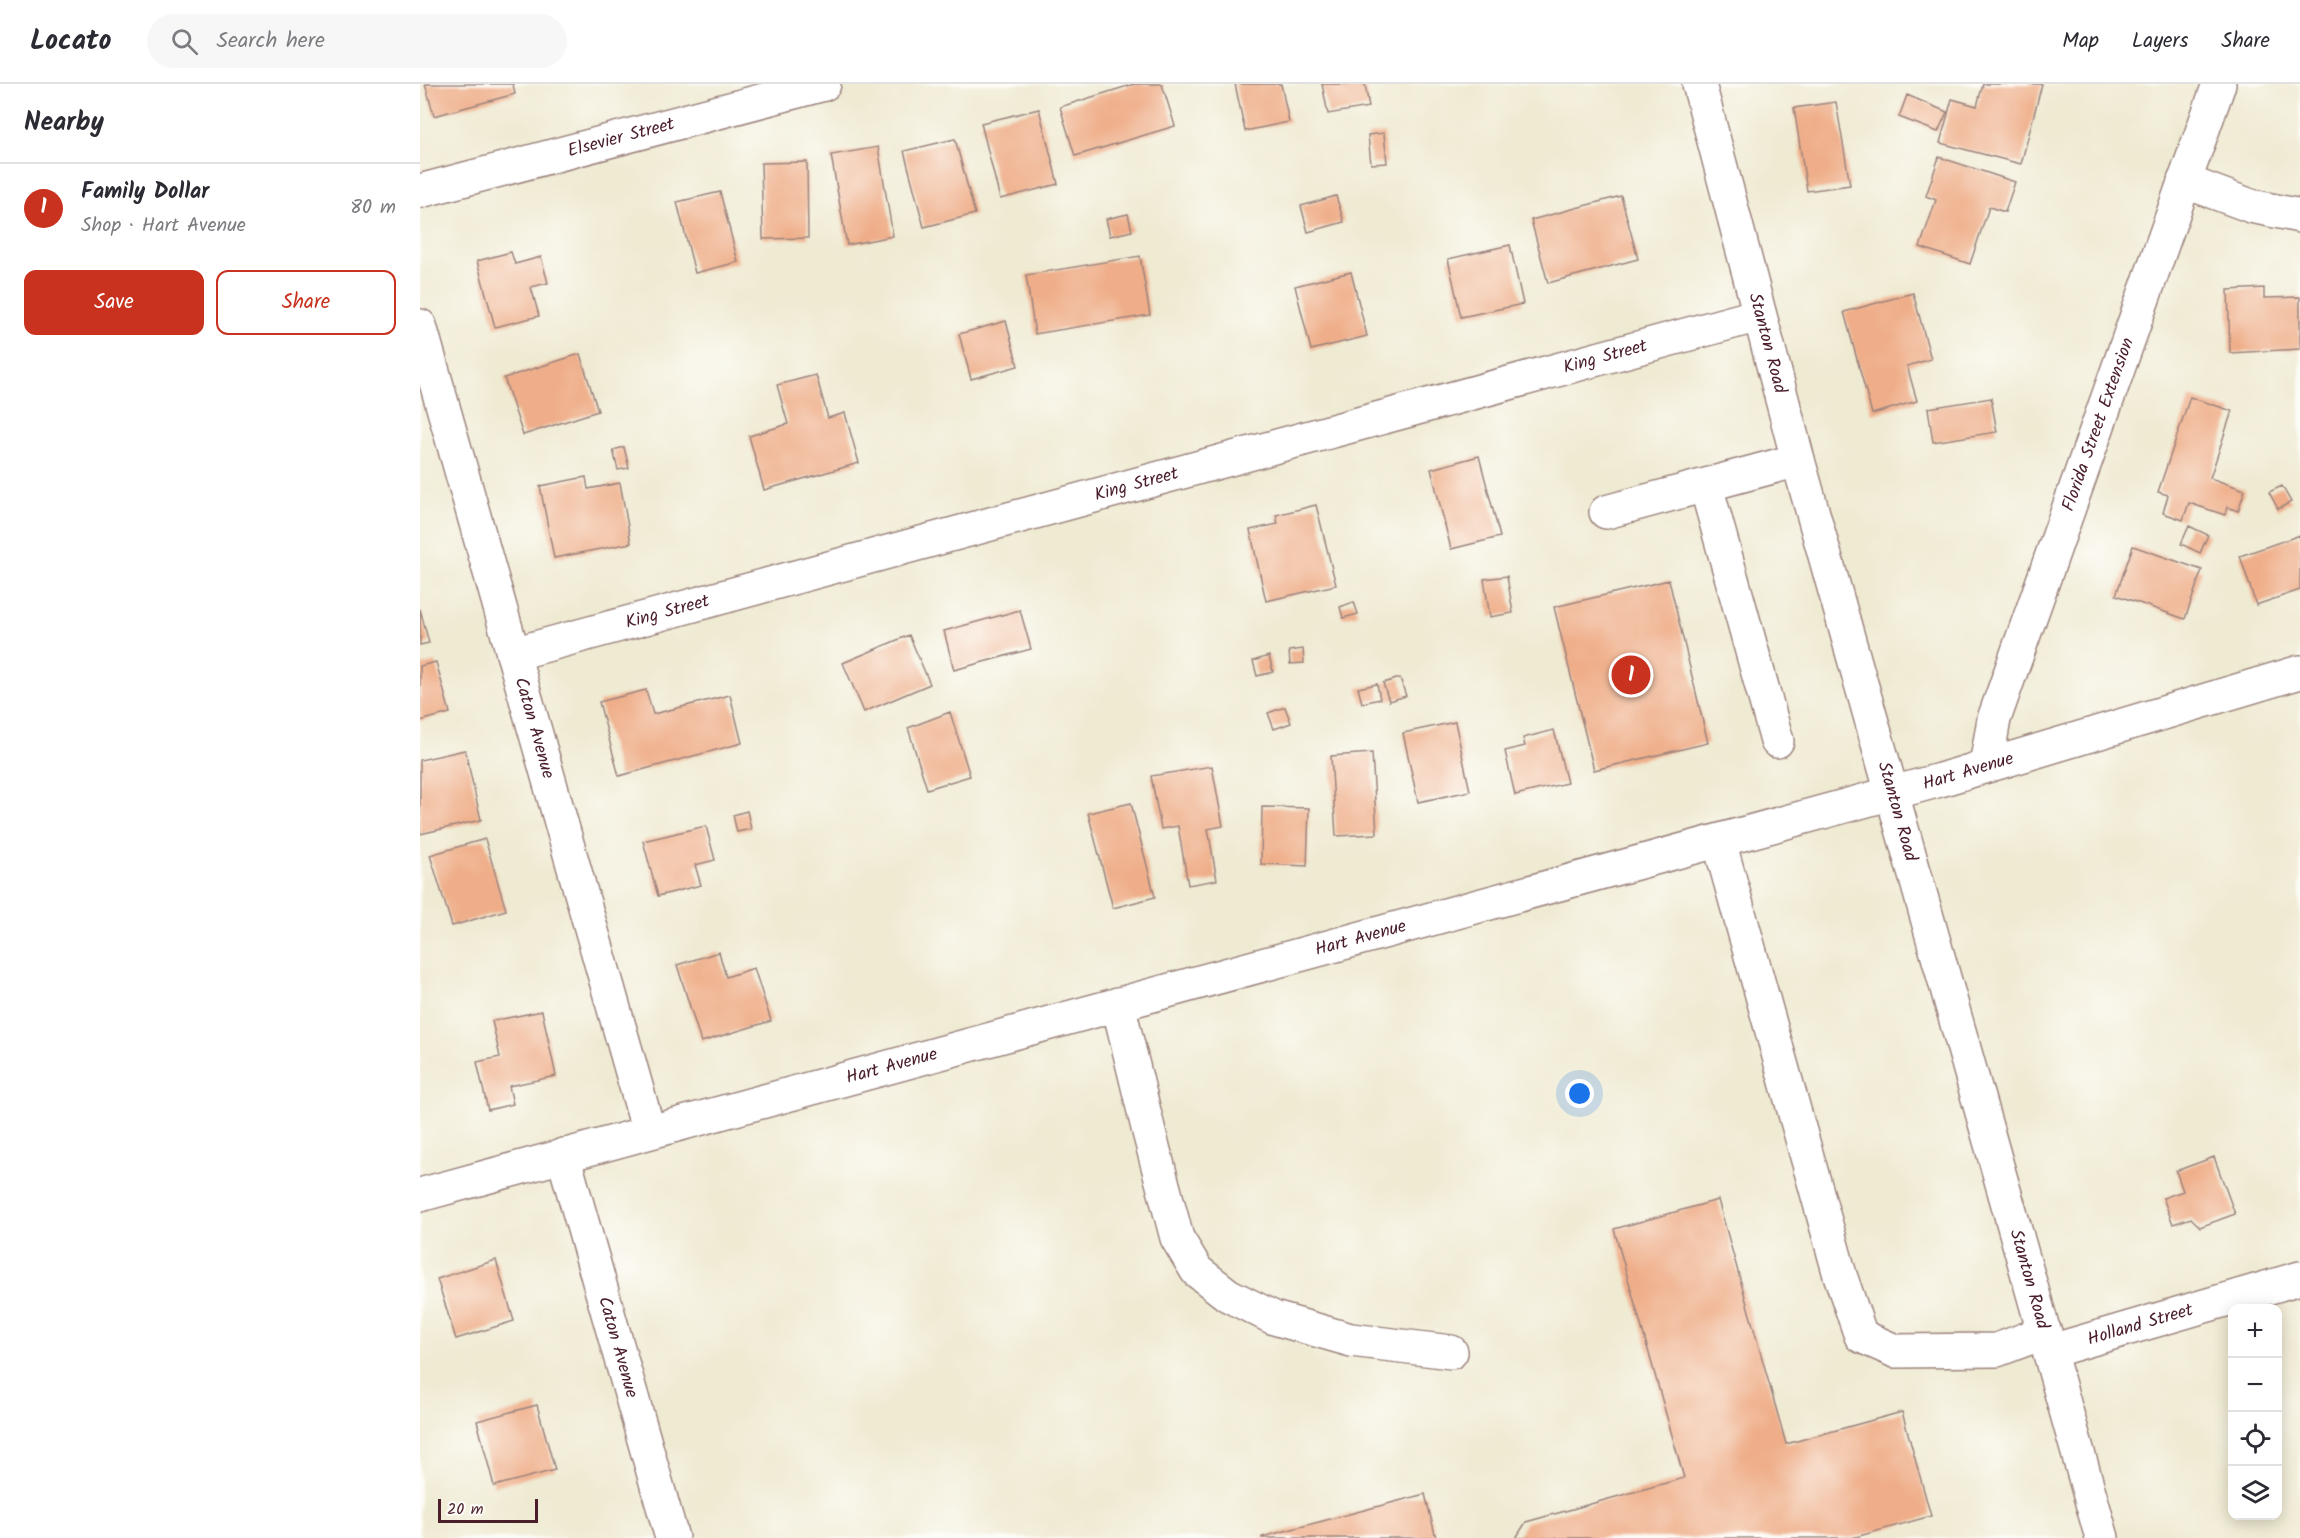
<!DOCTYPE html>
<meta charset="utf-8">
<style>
:root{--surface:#fff;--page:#f7f7f7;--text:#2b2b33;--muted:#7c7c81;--line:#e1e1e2;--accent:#c8321e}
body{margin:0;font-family:Kalam,sans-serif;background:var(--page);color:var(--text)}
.controls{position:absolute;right:18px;bottom:18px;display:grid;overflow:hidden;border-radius:12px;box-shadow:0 3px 15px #0003}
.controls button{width:54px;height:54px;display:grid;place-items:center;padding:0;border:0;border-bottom:2px solid var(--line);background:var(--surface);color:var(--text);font:30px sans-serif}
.scale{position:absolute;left:18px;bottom:15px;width:100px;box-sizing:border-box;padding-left:6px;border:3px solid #4a1f2b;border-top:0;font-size:16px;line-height:21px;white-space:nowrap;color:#4a1f2b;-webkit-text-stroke:4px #fdfcf7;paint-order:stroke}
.you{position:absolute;left:1160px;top:1010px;width:21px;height:21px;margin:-15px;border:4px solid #fff;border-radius:50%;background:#1a73e8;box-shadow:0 0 0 9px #1a73e833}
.badge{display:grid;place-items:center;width:39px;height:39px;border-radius:50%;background:var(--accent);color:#fff;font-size:20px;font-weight:700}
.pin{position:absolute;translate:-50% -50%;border:3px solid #fff;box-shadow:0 2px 6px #0006}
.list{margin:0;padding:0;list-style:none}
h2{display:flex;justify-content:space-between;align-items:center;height:78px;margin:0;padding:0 24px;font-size:26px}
h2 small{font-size:20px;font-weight:400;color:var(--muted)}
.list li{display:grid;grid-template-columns:39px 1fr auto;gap:18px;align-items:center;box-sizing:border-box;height:90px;padding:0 24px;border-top:2px solid var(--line)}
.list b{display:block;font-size:22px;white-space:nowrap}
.list p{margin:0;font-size:20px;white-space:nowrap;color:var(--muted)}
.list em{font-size:20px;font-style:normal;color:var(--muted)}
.actions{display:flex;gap:12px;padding:18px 24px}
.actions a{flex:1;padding:14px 0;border:2px solid var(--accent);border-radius:12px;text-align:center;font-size:21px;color:var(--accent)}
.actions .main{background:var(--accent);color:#fff}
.icon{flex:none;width:33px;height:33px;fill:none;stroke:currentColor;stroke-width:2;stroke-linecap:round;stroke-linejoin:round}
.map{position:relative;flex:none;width:1880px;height:1454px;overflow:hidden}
header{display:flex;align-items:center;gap:36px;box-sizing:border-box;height:84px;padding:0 30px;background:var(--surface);border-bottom:2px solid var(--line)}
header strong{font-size:28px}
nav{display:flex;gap:33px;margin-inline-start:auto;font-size:21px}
.search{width:420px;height:54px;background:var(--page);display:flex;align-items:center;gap:15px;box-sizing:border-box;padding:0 21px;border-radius:33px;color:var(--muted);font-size:22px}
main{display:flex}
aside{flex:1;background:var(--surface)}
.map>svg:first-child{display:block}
.building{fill:#efae89}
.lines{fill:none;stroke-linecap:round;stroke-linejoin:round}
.minor-casing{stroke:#9c847e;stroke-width:36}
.minor{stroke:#fff;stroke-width:33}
.labels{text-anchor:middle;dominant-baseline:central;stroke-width:6;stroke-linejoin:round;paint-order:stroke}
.street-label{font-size:18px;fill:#4a1f2b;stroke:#fdfcf7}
</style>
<header>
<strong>Locato</strong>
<div class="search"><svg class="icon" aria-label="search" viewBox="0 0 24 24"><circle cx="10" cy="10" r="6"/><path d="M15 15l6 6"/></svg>Search here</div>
<nav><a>Map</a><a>Layers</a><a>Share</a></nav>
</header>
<main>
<aside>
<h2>Nearby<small></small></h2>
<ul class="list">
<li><span class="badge">1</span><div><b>Family Dollar</b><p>Shop · Hart Avenue</p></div><em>80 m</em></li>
</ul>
<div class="actions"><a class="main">Save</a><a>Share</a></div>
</aside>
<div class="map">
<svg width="1880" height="1454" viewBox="0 0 1880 1454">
<rect width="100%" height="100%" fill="#fdfcf7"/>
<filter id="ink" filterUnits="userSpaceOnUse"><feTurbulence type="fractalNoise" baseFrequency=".0167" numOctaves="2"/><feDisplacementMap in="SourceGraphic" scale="12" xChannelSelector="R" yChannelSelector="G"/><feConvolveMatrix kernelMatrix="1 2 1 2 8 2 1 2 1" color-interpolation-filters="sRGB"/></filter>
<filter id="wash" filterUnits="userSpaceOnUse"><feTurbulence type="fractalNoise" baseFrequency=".008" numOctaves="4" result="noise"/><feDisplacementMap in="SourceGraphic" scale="24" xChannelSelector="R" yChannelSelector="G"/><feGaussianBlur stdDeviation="1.35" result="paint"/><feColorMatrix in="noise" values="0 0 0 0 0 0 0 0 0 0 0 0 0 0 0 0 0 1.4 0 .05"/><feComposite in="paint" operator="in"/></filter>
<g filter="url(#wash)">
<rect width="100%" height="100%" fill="#efead2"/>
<g id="blocks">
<path class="building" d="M 5,0 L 93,0 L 95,10 L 14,32 Z
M 714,0 L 742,0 L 755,42 L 655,72 L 640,23 Z
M 815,0 L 861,0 L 869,38 L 825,47 Z
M 902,0 L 945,0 L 949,23 L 908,30 Z
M 1563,0 L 1622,0 L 1601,80 L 1520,59 L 1532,15 L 1557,22 Z
M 1487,11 L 1527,28 L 1518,48 L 1479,33 Z
M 1416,18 L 1430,101 L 1387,107 L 1374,24 Z
M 619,25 L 638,100 L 580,115 L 561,39 Z
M 964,49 L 967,79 L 951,80 L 948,51 Z
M 535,55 L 555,130 L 504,143 L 484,67 Z
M 458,63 L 473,152 L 427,161 L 411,71 Z
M 1519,73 L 1595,98 L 1585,128 L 1569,123 L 1550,180 L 1500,163 L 1516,116 L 1506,112 Z
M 387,78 L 388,154 L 343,155 L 341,79 Z
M 300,108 L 318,178 L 275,189 L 257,118 Z
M 916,112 L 924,138 L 888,148 L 881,122 Z
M 1201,112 L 1218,175 L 1128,199 L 1111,136 Z
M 708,130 L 712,147 L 690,152 L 686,135 Z
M 1090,161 L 1103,220 L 1041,233 L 1028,175 Z
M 91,168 L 95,180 L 121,173 L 128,199 L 111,203 L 119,232 L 75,243 L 57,177 Z
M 720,172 L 730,231 L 615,250 L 606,191 Z
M 931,188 L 947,252 L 891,266 L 875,202 Z
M 1844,204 L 1844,214 L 1880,213 L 1880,265 L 1810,269 L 1808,206 Z
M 1493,209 L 1511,275 L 1487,282 L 1497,317 L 1452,330 L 1424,228 Z
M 586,237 L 598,282 L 551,295 L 539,250 Z
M 160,270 L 178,327 L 103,351 L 84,294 Z
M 396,291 L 408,334 L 425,329 L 439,379 L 344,406 L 329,352 L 368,340 L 357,301 Z
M 1770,313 L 1812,327 L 1790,394 L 1825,406 L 1818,427 L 1807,423 L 1805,431 L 1769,419 L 1763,436 L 1743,429 L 1748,411 L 1738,408 Z
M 1571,314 L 1577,348 L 1513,358 L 1508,324 Z
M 204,363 L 209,384 L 198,386 L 193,366 Z
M 1059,372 L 1080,453 L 1031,465 L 1011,385 Z
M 166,393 L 168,405 L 200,399 L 211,459 L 134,474 L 120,402 Z
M 1862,402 L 1871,418 L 1858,425 L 1849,408 Z
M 896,421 L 916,501 L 846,517 L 830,446 L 858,440 L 856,431 Z
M 1769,442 L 1788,451 L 1780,469 L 1761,460 Z
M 1880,451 L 1880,506 L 1836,521 L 1820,472 Z
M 1713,462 L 1782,486 L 1765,535 L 1696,511 Z
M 1087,492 L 1093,529 L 1070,533 L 1064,495 Z
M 1249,496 L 1288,659 L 1174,686 L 1134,523 Z
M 934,518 L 938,530 L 923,534 L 920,523 Z
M 0,525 L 9,559 L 0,561 Z
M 600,526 L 611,565 L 534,586 L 524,547 Z
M 489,551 L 510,600 L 444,628 L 423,579 Z
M 883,565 L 884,579 L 870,580 L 869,567 Z
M 849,572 L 853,588 L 837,592 L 833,577 Z
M 16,578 L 30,629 L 0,637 L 0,582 Z
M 980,594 L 986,612 L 969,617 L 963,599 Z
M 957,600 L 960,615 L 942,619 L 938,604 Z
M 226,606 L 233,630 L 310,611 L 322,659 L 199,692 L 179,618 Z
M 865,623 L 871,639 L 854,645 L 848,629 Z
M 530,628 L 550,692 L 507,705 L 488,644 Z
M 1035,638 L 1050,707 L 998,718 L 983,649 Z
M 1134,646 L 1147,699 L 1095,711 L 1085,667 L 1105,662 L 1103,654 Z
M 45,666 L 61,736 L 0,750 L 0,676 Z
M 952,669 L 957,750 L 916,752 L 911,672 Z
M 792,682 L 803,742 L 788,745 L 797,796 L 768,801 L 758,742 L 741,745 L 731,692 Z
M 711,719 L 735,813 L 693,824 L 668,729 Z
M 842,723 L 889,724 L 887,782 L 841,780 Z
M 327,727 L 331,745 L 317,748 L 313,731 Z
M 286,742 L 295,776 L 275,781 L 281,801 L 238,812 L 223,757 Z
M 65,755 L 86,826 L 32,842 L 10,771 Z
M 299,868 L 306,893 L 334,884 L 351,937 L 281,958 L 257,881 Z
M 122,927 L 136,992 L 89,1002 L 93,1020 L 68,1026 L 57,978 L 80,973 L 72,937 Z
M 1794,1073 L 1815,1130 L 1780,1143 L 1771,1134 L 1753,1140 L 1743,1114 L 1763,1107 L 1756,1087 Z
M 1298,1116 L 1366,1360 L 1482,1328 L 1511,1432 L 1432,1454 L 1096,1454 L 1106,1438 L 1264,1394 L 1194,1145 Z
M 76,1176 L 94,1237 L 36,1255 L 17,1195 Z
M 117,1321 L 135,1386 L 74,1402 L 57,1337 Z
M 1005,1410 L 1016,1454 L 842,1454 L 842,1453 Z"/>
</g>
</g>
<g filter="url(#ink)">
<use href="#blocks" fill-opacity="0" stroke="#9c847e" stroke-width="1.5"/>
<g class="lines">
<defs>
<g id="minor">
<path id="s1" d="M 1279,0 L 1378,376 L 1682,1454"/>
<path d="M 1764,97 L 1831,122 L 1880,132"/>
<path id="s2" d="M 0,107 L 404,0"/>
<path id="s3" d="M 0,242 L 229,1048"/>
<path d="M 1286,402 L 1357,657"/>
<path d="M 1186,428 L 1378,376"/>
<path id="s4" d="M 93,570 L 1339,231"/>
<path id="s5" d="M 1566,682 L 1574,635 L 1799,0"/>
<path d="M 1299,757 L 1420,1191 L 1441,1252 L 1475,1267 L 1577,1266 L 1625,1248"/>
<path d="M 698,920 L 729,1048 L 757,1154 L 777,1187 L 808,1211 L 854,1234 L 931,1256 L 1031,1268"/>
<path id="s6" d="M 143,1071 L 252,1454"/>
<path id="s7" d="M 0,1111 L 1520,696 L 1880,588"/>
<path id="s8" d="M 1631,1267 L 1880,1194"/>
</g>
</defs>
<use href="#minor" class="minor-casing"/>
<use href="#minor" class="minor"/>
</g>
</g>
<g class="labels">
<g class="street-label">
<text stroke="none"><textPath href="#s2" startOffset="208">Elsevier Street</textPath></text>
<text stroke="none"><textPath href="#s1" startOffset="268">Stanton Road</textPath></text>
<text stroke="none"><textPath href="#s4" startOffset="1132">King Street</textPath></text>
<text stroke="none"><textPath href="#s5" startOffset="360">Florida Street Extension</textPath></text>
<text stroke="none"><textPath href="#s4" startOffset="646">King Street</textPath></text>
<text stroke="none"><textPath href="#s4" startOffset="160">King Street</textPath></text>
<text stroke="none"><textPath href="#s3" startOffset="418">Caton Avenue</textPath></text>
<text stroke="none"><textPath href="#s7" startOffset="1605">Hart Avenue</textPath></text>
<text stroke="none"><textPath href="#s1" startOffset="754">Stanton Road</textPath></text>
<text stroke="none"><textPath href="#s7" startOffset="975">Hart Avenue</textPath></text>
<text stroke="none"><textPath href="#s7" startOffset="489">Hart Avenue</textPath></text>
<text stroke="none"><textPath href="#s1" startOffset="1240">Stanton Road</textPath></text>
<text stroke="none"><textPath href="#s8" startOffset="93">Holland Street</textPath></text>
<text stroke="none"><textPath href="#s6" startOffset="200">Caton Avenue</textPath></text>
</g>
</g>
</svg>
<div class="controls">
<button>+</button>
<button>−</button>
<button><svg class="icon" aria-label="locate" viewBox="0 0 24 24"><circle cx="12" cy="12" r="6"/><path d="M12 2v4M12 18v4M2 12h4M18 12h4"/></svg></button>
<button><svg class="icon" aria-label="layers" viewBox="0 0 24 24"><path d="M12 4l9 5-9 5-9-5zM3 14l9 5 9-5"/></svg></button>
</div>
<div class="scale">20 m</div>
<div class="you"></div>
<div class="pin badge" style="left:1211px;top:591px">1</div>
</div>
</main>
